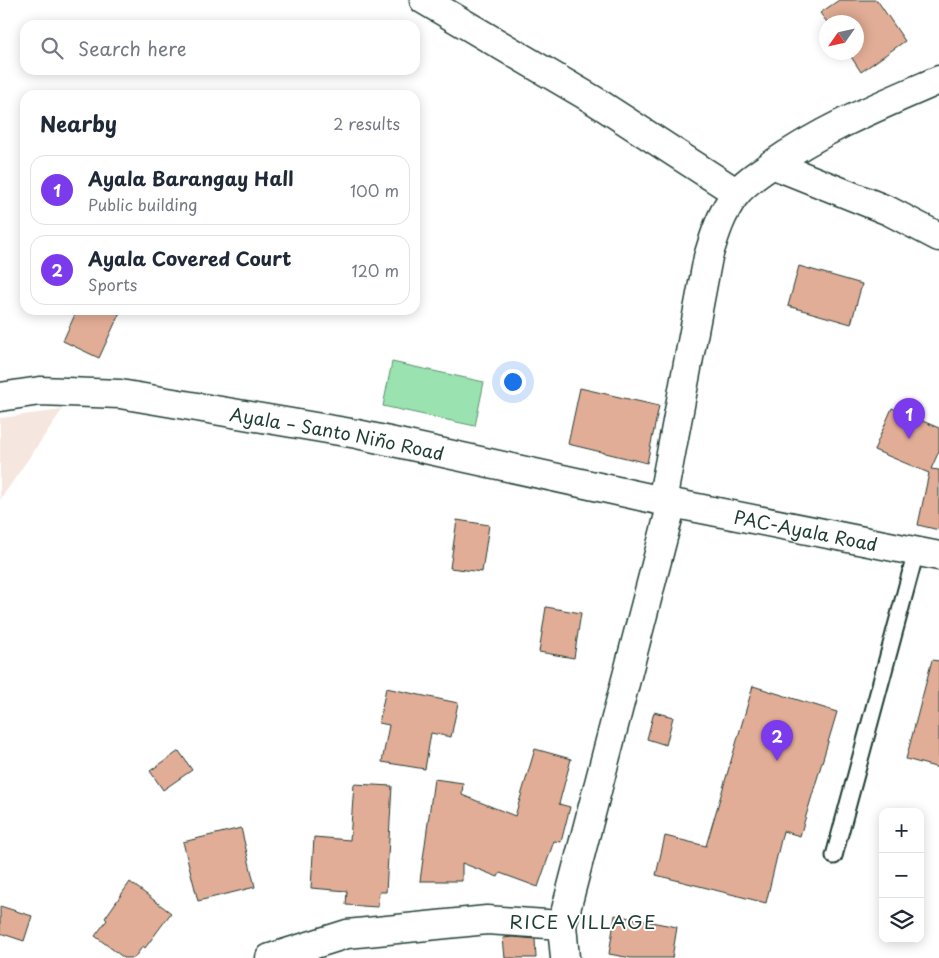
<!DOCTYPE html>
<meta charset="utf-8">
<style>
:root{--surface:#fff;--page:#f6f6f7;--text:#1f2937;--muted:#747a83;--line:#e0e1e3;--accent:#7c3aed}
body{margin:0;font-family:"Playpen Sans",sans-serif;background:var(--page);color:var(--text)}
.controls{position:absolute;right:15px;bottom:15px;display:grid;overflow:hidden;border-radius:10px;box-shadow:0 2px 12px #0003}
.controls button{width:45px;height:45px;display:grid;place-items:center;padding:0;border:0;border-bottom:1px solid var(--line);background:var(--surface);color:var(--text);font:25px sans-serif}
.compass{position:absolute;left:819px;top:15px;width:45px;height:45px;border-radius:50%;background:var(--surface);box-shadow:0 2px 12px #0003;rotate:236deg}
.you{position:absolute;left:512px;top:381px;width:18px;height:18px;margin:-12px;border:4px solid #fff;border-radius:50%;background:#1a73e8;box-shadow:0 0 0 8px #1a73e833}
.badge{display:grid;place-items:center;width:32px;height:32px;border-radius:50%;background:var(--accent);color:#fff;font-size:16px;font-weight:700}
.pin{position:absolute;translate:-50% -41px;filter:drop-shadow(0 1px 2px #0008)}
.pin::after{content:'';position:absolute;top:26px;width:18px;height:15px;background:inherit;clip-path:polygon(0 0,100% 0,50% 100%)}
.list{margin:0;padding:0;list-style:none}
h2{display:flex;justify-content:space-between;align-items:center;height:65px;margin:0;padding:0 20px;font-size:21px}
h2 small{font-size:16px;font-weight:400;color:var(--muted)}
.list li{display:grid;grid-template-columns:32px 1fr auto;gap:15px;align-items:center;box-sizing:border-box;height:70px;margin:0 10px 10px;padding:0 10px;border:1px solid var(--line);border-radius:15px}
.list b{display:block;font-size:19px;white-space:nowrap}
.list p{margin:0;font-size:16px;white-space:nowrap;color:var(--muted)}
.list em{font-size:16px;font-style:normal;color:var(--muted)}
.icon{flex:none;width:28px;height:28px;fill:none;stroke:currentColor;stroke-width:2;stroke-linecap:round;stroke-linejoin:round}
.map{position:relative;flex:none;width:939px;height:958px;overflow:hidden}
.search{position:absolute;background:var(--surface);box-shadow:0 2px 12px #0003;left:20px;top:20px;width:400px;height:55px;display:flex;align-items:center;gap:12px;box-sizing:border-box;padding:0 18px;border-radius:15px;color:var(--muted);font-size:19px}
.panel{position:absolute;background:var(--surface);box-shadow:0 2px 12px #0003;left:20px;top:90px;width:400px;height:225px;border-radius:15px}
.map>svg:first-child{display:block}
.built{fill:#f6e6e0}
.green{fill:#9ae2b0;stroke:#5c9072}
.building{fill:#e2ad96;stroke:#1f3d34}
.lines{fill:none;stroke-linecap:round;stroke-linejoin:round}
.lane-casing{stroke:#1f3d34;stroke-width:19}
.street-casing{stroke:#1f3d34;stroke-width:31}
.secondary-casing{stroke:#1f3d34;stroke-width:31}
.lane{stroke:#fff;stroke-width:15}
.street{stroke:#fff;stroke-width:28}
.secondary{stroke:#fff;stroke-width:28}
.labels{text-anchor:middle;dominant-baseline:central;stroke-width:4;stroke-linejoin:round;paint-order:stroke}
.street-label{font-size:18px;fill:#1f3d34;stroke:#fff}
.neighbourhood-label{font-size:19px;letter-spacing:1px;fill:#1f3d34;stroke:#fff}
</style>
<div class="map">
<svg width="939" height="958" viewBox="0 0 939 958">
<rect width="100%" height="100%" fill="#fff"/>
<filter id="ink" filterUnits="userSpaceOnUse"><feTurbulence type="fractalNoise" baseFrequency=".02" numOctaves="2"/><feDisplacementMap in="SourceGraphic" scale="10" xChannelSelector="R" yChannelSelector="G"/><feConvolveMatrix kernelMatrix="1 2 1 2 8 2 1 2 1" color-interpolation-filters="sRGB"/></filter>
<g filter="url(#ink)">
<path class="built" d="M 62,410 L 0,500 L 0,418 Z"/>
<path class="green" d="M 392,362 L 484,382 L 475,426 L 383,406 Z"/>
<path class="building" d="M 839,0 L 877,0 L 905,41 L 861,72 L 848,52 L 856,52 L 856,22 L 827,22 L 820,13 Z
M 799,266 L 862,284 L 851,324 L 788,306 Z
M 77,310 L 121,310 L 99,358 L 63,341 Z
M 580,388 L 659,406 L 647,463 L 568,444 Z
M 892,408 L 939,428 L 939,451 L 931,469 L 939,470 L 939,530 L 918,525 L 929,473 L 874,450 Z
M 457,520 L 489,525 L 482,572 L 450,568 Z
M 546,607 L 581,613 L 574,658 L 539,652 Z
M 932,660 L 939,661 L 939,768 L 906,759 Z
M 753,686 L 837,712 L 800,836 L 783,831 L 766,903 L 656,875 L 665,836 L 706,846 Z
M 386,688 L 458,703 L 451,737 L 431,733 L 425,769 L 382,762 L 389,725 L 379,723 Z
M 654,712 L 673,717 L 666,745 L 647,739 Z
M 535,749 L 571,759 L 559,804 L 570,807 L 561,842 L 554,841 L 538,887 L 500,873 L 498,877 L 462,863 L 462,881 L 420,881 L 434,779 L 463,783 L 462,795 L 515,816 Z
M 179,751 L 192,770 L 163,790 L 150,771 Z
M 354,784 L 392,786 L 386,892 L 379,892 L 378,907 L 346,905 L 347,891 L 311,888 L 314,837 L 350,840 Z
M 241,828 L 255,887 L 198,901 L 183,842 Z
M 130,882 L 171,913 L 145,948 L 143,946 L 134,958 L 124,958 L 95,936 L 107,920 L 105,918 Z
M 0,906 L 32,916 L 24,941 L 0,933 Z
M 615,915 L 677,927 L 672,958 L 631,958 L 609,954 Z
M 513,937 L 535,939 L 536,958 L 505,958 L 503,938 Z"/>
<g class="lines">
<defs>
<path id="lane" d="M 834,856 L 916,552"/>
<path id="street" d="M 424,0 L 592,99 L 737,193
M 772,164 L 889,211 L 939,237
M 662,501 L 708,257 C 715,234 721,214 735,195 C 744,183 758,174 770,166 C 822,129 881,105 939,80
M 270,958 L 347,934 L 487,920 L 562,925
M 565,958 L 562,925 L 672,503"/>
<g id="secondary">
<path id="s1" d="M 0,397 L 40,391 L 120,394 L 357,434 L 672,503 L 939,556"/>
</g>
</defs>
<use href="#lane" class="lane-casing"/>
<use href="#street" class="street-casing"/>
<use href="#secondary" class="secondary-casing"/>
<use href="#lane" class="lane"/>
<use href="#street" class="street"/>
<use href="#secondary" class="secondary"/>
</g>
</g>
<g class="labels">
<g class="street-label">
<text stroke="none"><textPath href="#s1" startOffset="341">Ayala – Santo Niño Road</textPath></text>
<text stroke="none"><textPath href="#s1" startOffset="820">PAC-Ayala Road</textPath></text>
</g>
<g class="neighbourhood-label">
<text x="583" y="921">RICE VILLAGE</text>
</g>
</g>
</svg>
<div class="controls">
<button>+</button>
<button>−</button>
<button><svg class="icon" aria-label="layers" viewBox="0 0 24 24"><path d="M12 4l9 5-9 5-9-5zM3 14l9 5 9-5"/></svg></button>
</div>
<svg class="compass" viewBox="-18 -18 36 36"><path d="M0-13l5 13h-10z" fill="#e53935"/><path d="M0 13l5-13h-10z" fill="#747a83"/></svg>
<div class="you"></div>
<div class="pin badge" style="left:909px;top:439px">1</div>
<div class="pin badge" style="left:777px;top:761px">2</div>
<div class="search"><svg class="icon" aria-label="search" viewBox="0 0 24 24"><circle cx="10" cy="10" r="6"/><path d="M15 15l6 6"/></svg>Search here</div>
<section class="panel">
<h2>Nearby<small>2 results</small></h2>
<ul class="list">
<li><span class="badge">1</span><div><b>Ayala Barangay Hall</b><p>Public building</p></div><em>100 m</em></li>
<li><span class="badge">2</span><div><b>Ayala Covered Court</b><p>Sports</p></div><em>120 m</em></li>
</ul>
</section>
</div>
